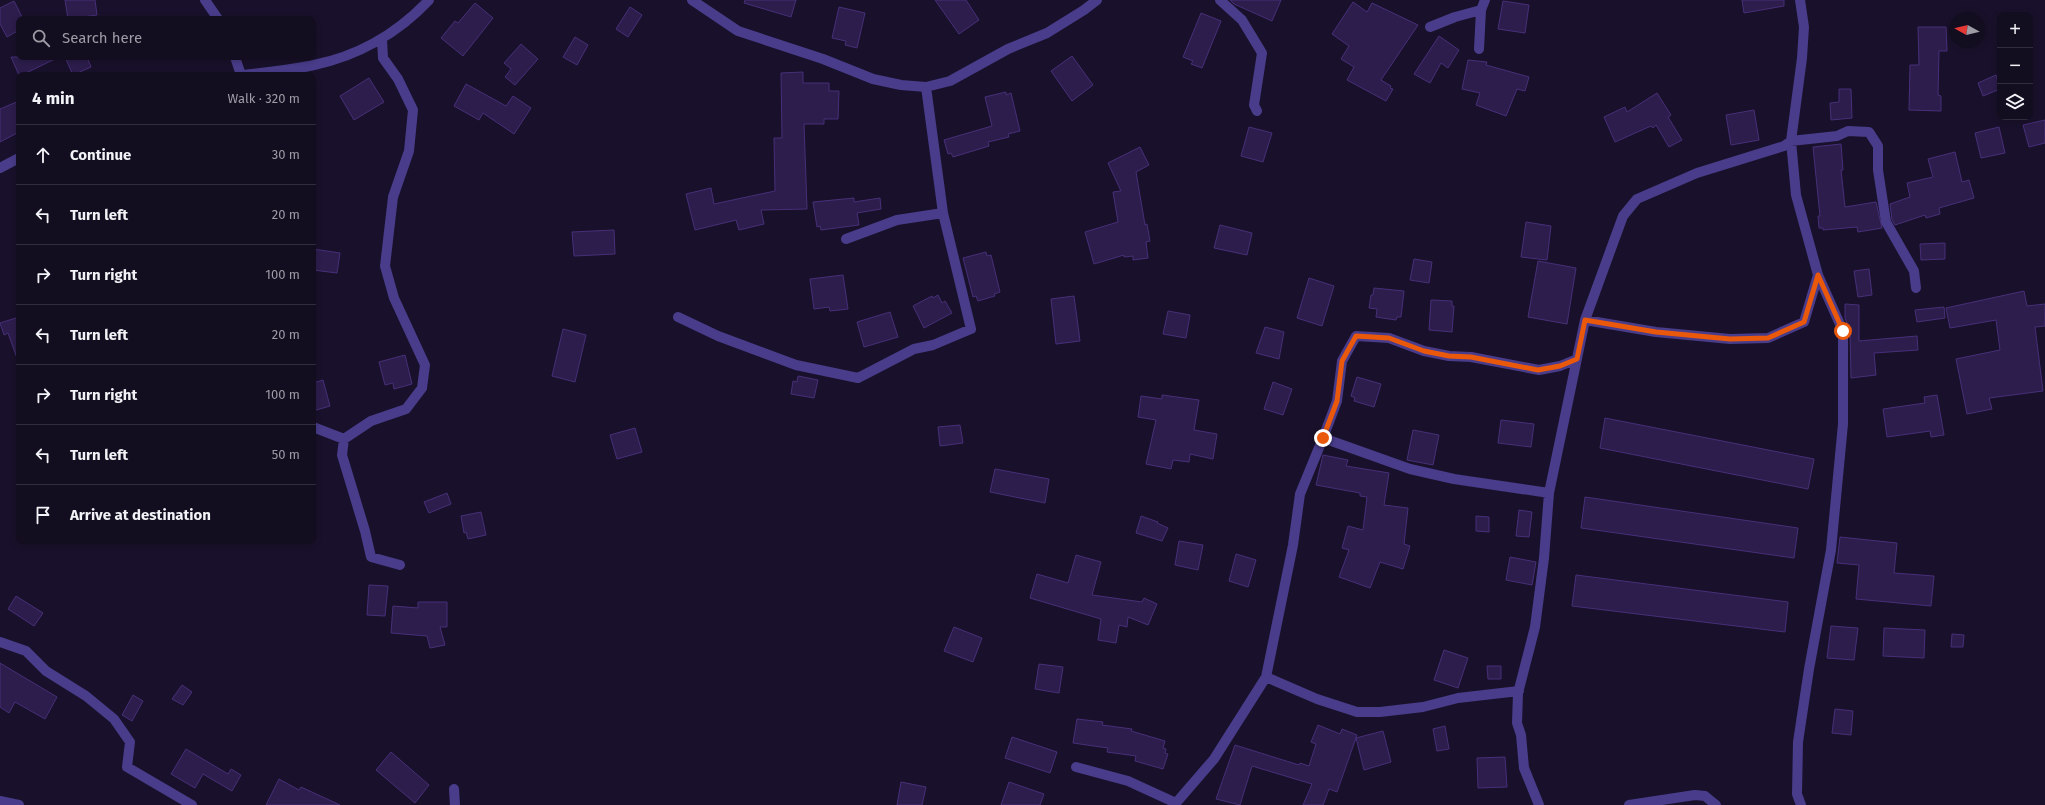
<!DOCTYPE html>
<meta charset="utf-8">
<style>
:root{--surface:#130d20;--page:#201b2d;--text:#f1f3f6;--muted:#9d9ca5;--line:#322d3e}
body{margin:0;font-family:"Fira Sans",sans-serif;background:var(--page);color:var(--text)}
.controls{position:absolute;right:12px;top:12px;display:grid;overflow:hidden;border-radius:8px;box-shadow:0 2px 6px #0003}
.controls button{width:36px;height:36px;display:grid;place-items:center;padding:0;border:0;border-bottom:1px solid var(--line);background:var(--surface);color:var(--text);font:20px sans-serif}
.compass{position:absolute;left:1949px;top:12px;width:36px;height:36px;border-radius:50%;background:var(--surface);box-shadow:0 2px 6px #0003;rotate:278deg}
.stop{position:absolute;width:12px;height:12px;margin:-9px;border:3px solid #ea580c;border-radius:50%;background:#fff}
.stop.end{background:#ea580c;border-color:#fff;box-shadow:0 1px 4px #0008}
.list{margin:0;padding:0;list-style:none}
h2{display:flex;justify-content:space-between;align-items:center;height:52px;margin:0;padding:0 16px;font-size:17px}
h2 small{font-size:13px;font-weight:400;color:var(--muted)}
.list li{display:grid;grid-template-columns:26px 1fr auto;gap:12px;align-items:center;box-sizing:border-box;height:60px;padding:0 16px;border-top:1px solid var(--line)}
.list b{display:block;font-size:15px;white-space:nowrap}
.list em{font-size:13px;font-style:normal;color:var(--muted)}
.icon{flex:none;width:22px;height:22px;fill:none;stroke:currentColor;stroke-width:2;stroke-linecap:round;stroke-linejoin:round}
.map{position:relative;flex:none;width:2045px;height:805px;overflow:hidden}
.search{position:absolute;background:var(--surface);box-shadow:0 2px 6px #0003;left:16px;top:16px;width:300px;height:44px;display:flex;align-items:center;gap:10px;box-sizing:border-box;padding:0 14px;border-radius:8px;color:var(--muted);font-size:15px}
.panel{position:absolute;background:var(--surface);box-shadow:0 2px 6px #0003;left:16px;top:72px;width:300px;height:472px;border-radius:8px}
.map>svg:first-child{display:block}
.building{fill:#2c1d4c;stroke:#472f78}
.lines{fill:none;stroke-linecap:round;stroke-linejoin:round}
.street{stroke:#493c8a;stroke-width:10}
.route{stroke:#ea580c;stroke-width:5}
</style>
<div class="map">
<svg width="2045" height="805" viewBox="0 0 2045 805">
<rect width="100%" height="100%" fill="#19112b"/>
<path class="building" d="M 65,0 L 95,0 L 97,15 L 68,19 Z
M 745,0 L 796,0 L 791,17 L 744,3 Z
M 935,0 L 966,0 L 979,20 L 959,34 Z
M 1230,0 L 1281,0 L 1272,21 L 1234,4 Z
M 1742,0 L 1784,0 L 1784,6 L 1744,13 Z
M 14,1 L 23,19 L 19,19 L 19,30 L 7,37 L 0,24 L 0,8 Z
M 1503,1 L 1529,5 L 1525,33 L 1498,29 Z
M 1353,2 L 1367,12 L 1372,3 L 1418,25 L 1381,80 L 1391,86 L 1390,88 L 1393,89 L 1386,101 L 1347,80 L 1354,67 L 1341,59 L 1349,46 L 1332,34 Z
M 475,3 L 493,18 L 463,56 L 441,38 L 455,21 L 458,23 Z
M 630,7 L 642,15 L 628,37 L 616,29 Z
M 839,7 L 865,13 L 857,48 L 845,45 L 846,41 L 832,38 Z
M 1201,13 L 1221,21 L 1202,68 L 1191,64 L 1193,61 L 1183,57 Z
M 1918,27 L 1946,27 L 1947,51 L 1939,51 L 1938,95 L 1941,96 L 1941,111 L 1909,110 L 1910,65 L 1919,65 Z
M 1439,36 L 1459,50 L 1448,68 L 1441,63 L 1430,83 L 1414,74 Z
M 575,37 L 588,45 L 577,65 L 563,57 Z
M 521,44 L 538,59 L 515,85 L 505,77 L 511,69 L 504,63 Z
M 1072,56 L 1093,85 L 1072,101 L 1051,71 Z
M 11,57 L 59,57 L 22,75 L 19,75 Z
M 65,57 L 87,57 L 91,67 L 73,75 Z
M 1468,60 L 1487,62 L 1486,65 L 1529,77 L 1525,91 L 1517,89 L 1506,116 L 1476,105 L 1480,93 L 1462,89 Z
M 803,72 L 803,83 L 829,83 L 829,91 L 839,91 L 838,119 L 824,119 L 824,124 L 804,124 L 807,209 L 761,210 L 764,224 L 739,230 L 736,220 L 695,230 L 686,194 L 711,188 L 714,204 L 775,191 L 774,138 L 782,138 L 781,73 Z
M 1996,75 L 2000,89 L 1983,96 L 1978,83 Z
M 369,78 L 384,102 L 354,120 L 340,96 Z
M 466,84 L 506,106 L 513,96 L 531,108 L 514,134 L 483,113 L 479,120 L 454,106 Z
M 1839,89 L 1851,89 L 1852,118 L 1831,120 L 1830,103 L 1839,102 Z
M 1006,92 L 1006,95 L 1011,93 L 1020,131 L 1008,134 L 1009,137 L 988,142 L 989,146 L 953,157 L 951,153 L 948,154 L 944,140 L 992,126 L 985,97 Z
M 1657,93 L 1671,115 L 1668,117 L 1682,140 L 1669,147 L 1656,125 L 1653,128 L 1651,126 L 1615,142 L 1604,117 L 1625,107 L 1627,112 Z
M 19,101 L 19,132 L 0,142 L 0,109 Z
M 1754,110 L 1759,140 L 1731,145 L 1726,115 Z
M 2045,120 L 2045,143 L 2029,147 L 2023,125 Z
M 1249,127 L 1272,133 L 1263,162 L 1241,156 Z
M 1999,127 L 2005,153 L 1981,158 L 1975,133 Z
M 1841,144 L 1843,170 L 1841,170 L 1845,207 L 1876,202 L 1882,228 L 1858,232 L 1857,227 L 1823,230 L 1823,228 L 1819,228 L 1818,216 L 1820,216 L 1813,147 Z
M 1140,147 L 1149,165 L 1136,172 L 1145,225 L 1147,224 L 1150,241 L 1146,242 L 1148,258 L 1133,260 L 1133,256 L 1124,257 L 1124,255 L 1094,264 L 1085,232 L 1118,222 L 1113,192 L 1121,191 L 1108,163 Z
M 1955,152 L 1962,182 L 1969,180 L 1974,198 L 1939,208 L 1940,214 L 1926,218 L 1925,215 L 1895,225 L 1892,220 L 1890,204 L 1910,197 L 1907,183 L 1933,177 L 1928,159 Z
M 854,198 L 854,202 L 880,198 L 881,209 L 857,213 L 859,225 L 821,230 L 820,226 L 817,227 L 813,202 Z
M 1526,222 L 1551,226 L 1547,260 L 1521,257 Z
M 1220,225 L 1252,233 L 1247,255 L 1214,248 Z
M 614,230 L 615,254 L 574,256 L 572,232 Z
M 1945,243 L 1945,259 L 1921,260 L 1920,244 Z
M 313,249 L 340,253 L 337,273 L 313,270 Z
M 986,252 L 987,256 L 991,255 L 1000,292 L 994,294 L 995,296 L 978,301 L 976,296 L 973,297 L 963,258 Z
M 1414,259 L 1432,262 L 1429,283 L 1410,280 Z
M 1538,261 L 1576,268 L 1567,324 L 1528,317 Z
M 1869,269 L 1872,295 L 1858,297 L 1854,271 Z
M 843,275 L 848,309 L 830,311 L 829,307 L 814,309 L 810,279 Z
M 1309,278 L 1334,286 L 1322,326 L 1297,318 Z
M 1374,288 L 1404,291 L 1401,317 L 1397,317 L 1396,320 L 1376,317 L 1377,309 L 1369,308 L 1371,295 L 1373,295 Z
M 2024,291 L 2027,306 L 2045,304 L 2045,326 L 2035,327 L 2043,391 L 1989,398 L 1992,409 L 1967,414 L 1956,359 L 2000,350 L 1996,320 L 1950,328 L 1946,308 Z
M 938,295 L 942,303 L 945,301 L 952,313 L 924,328 L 913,306 L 932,296 L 933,298 Z
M 1074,296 L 1080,341 L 1056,344 L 1051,299 Z
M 1431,300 L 1452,301 L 1452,306 L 1454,306 L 1452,332 L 1429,330 Z
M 1845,304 L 1859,305 L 1859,341 L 1917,336 L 1918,350 L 1874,353 L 1876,375 L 1851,378 L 1850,331 L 1845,318 Z
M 1944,307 L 1945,318 L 1917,322 L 1915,310 Z
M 1168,311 L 1190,315 L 1186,338 L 1163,334 Z
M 890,312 L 898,337 L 864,347 L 857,322 Z
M 19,317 L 19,358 L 17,358 L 8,333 L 4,335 L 0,323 Z
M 1265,327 L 1284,332 L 1279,359 L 1256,353 Z
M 563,329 L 586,335 L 575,382 L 552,376 Z
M 405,355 L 412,384 L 394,389 L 393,383 L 385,385 L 379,362 Z
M 798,376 L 818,380 L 814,398 L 791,394 L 793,381 L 797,382 Z
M 1357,377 L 1381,384 L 1374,407 L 1354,401 L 1355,398 L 1351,396 Z
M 323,380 L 330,406 L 313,411 L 313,383 Z
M 1273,382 L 1292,389 L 1283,415 L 1264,409 Z
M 1162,395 L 1199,400 L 1194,430 L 1217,434 L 1213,459 L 1190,454 L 1189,462 L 1173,460 L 1171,469 L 1146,464 L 1156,420 L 1138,417 L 1141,396 L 1162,399 Z
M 1937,395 L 1944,435 L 1931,437 L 1930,431 L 1887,437 L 1883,409 L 1925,403 L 1924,397 Z
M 1605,418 L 1814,459 L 1808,489 L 1600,448 Z
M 1501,420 L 1534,424 L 1531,447 L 1498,443 Z
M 960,425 L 963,443 L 940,446 L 938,427 Z
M 635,428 L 642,452 L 617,459 L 610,435 Z
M 1413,430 L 1439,435 L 1433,465 L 1407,460 Z
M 1323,455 L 1348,460 L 1346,466 L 1389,473 L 1384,505 L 1408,508 L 1404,544 L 1410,546 L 1403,569 L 1380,562 L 1370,588 L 1339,577 L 1349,550 L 1342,548 L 1348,526 L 1363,530 L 1367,497 L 1360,496 L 1360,493 L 1316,485 Z
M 995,469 L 1049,479 L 1045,503 L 990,492 Z
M 447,493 L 451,504 L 429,513 L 424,502 Z
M 1585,497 L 1798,528 L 1794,558 L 1581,528 Z
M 1519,510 L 1532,512 L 1529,537 L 1516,536 Z
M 481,512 L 486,535 L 468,539 L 466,532 L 464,533 L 461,516 Z
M 1141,516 L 1158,522 L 1157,523 L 1168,528 L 1162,541 L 1136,533 Z
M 1476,516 L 1489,517 L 1489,532 L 1476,531 Z
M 1840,537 L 1897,543 L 1894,573 L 1934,576 L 1931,606 L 1856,599 L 1859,565 L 1837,563 Z
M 1179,541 L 1203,545 L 1198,570 L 1175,565 Z
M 1236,554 L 1256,560 L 1248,587 L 1229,581 Z
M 1076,555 L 1101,562 L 1092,595 L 1142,602 L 1144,598 L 1157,604 L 1148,625 L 1128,617 L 1127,627 L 1119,625 L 1116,643 L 1098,640 L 1101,619 L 1030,598 L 1037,574 L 1068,583 Z
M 1510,557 L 1536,562 L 1532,585 L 1506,580 Z
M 1576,575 L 1788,602 L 1785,632 L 1572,606 Z
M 369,585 L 388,586 L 385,616 L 367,615 Z
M 16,596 L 43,613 L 34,626 L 8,609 Z
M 418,602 L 447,602 L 447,627 L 440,627 L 445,645 L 430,648 L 427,636 L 391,633 L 393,606 L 418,608 Z
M 1831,626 L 1858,628 L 1854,660 L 1827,658 Z
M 954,627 L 982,638 L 973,662 L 944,651 Z
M 1884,628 L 1925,630 L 1924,658 L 1883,656 Z
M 1952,634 L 1964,635 L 1963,647 L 1951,647 Z
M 1444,650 L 1468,658 L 1458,688 L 1434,680 Z
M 0,663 L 57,697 L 45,719 L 15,702 L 9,713 L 0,707 Z
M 1039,664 L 1063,667 L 1059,693 L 1035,689 Z
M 1487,666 L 1501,666 L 1501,679 L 1488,679 Z
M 182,685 L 192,692 L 183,705 L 172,699 Z
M 133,695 L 143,701 L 132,721 L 122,715 Z
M 1835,709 L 1853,711 L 1851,735 L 1832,733 Z
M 1077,719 L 1103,722 L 1102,725 L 1132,729 L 1131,731 L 1165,741 L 1163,748 L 1166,749 L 1165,753 L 1168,754 L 1163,769 L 1135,761 L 1136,756 L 1107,752 L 1108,748 L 1073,743 Z
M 1318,725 L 1340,734 L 1342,729 L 1357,735 L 1337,792 L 1329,789 L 1323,805 L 1303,805 L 1312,784 L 1252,766 L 1240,805 L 1216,799 L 1235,745 L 1299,765 L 1300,763 L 1309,766 L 1316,744 L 1311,742 Z
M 1445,726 L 1449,749 L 1437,751 L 1433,729 Z
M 1383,731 L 1391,762 L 1364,770 L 1356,738 Z
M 1012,737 L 1057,752 L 1050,773 L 1005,758 Z
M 186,749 L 228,774 L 231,769 L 241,775 L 232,791 L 203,774 L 195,788 L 171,774 Z
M 391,752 L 429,785 L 415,803 L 376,770 Z
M 1505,757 L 1507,787 L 1478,788 L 1477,758 Z
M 279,779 L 299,790 L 301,787 L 340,805 L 266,805 Z
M 901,782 L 926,787 L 922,805 L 897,805 Z
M 1009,782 L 1044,794 L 1040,805 L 1001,805 Z"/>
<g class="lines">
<path class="street" d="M 205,0 L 218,19
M 692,0 L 738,31 L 823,59 L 873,79 L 901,85 L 926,87 L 950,81 L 1008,49 L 1047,33 L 1084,10 L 1097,0
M 1220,0 L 1242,20 L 1262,53 L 1254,105 L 1257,111
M 1430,27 L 1455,17 L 1481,10
M 1479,49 L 1481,10 L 1485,0
M 235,57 L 241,75
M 244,75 C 267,72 291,70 314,65 C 358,56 398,33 429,0
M 0,168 L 19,158
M 846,239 L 897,220 L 943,213 L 926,87
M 678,317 L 718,336 L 796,365 L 858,378 L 914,349 L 933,345 L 971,329 L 943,213
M 1585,320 L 1656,332 L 1730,339 L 1768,338 L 1804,322 L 1818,275
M 313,427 L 344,439 L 371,421 L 406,409 L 422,388 L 425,365 L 394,298 L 385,266 L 393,197 L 409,151 L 413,110 L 398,79 L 383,58 L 382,39
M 1323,438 L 1337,401 L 1342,361 L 1356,336 L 1389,338 L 1424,351 L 1449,356 L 1471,357 L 1539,370 L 1560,366 L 1577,359
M 344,439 L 342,455 L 365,531 L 371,557 L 400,565
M 0,642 L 26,651 L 46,671 L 86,696 L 114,719 L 130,742 L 127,767 L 192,805
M 1266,677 L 1293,545 L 1300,494 L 1323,438 L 1410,469 L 1454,479 L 1549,493
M 1076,767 L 1128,781 L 1176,803 L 1176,805
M 454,789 L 455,805
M 0,801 L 19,805
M 1176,803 L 1214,759 L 1266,677 L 1317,699 L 1357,712 L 1380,712 L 1423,707 L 1458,698 L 1519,691
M 1539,805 L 1524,768 L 1521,735 L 1517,723 L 1518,693 L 1535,627 L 1544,558 L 1549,493 L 1585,320 L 1623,216 L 1637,199 L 1697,173 L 1784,146 L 1791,141 L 1802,58 L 1804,27 L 1800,0
M 1629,805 L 1695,795 L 1705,796 L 1716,805
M 1801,805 L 1797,794 L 1798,742 L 1809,669 L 1831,550 L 1843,424 L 1843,331 L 1818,275 L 1796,195 L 1791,141 L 1837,136 L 1848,131 L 1869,132 L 1878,146 L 1878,170 L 1886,222 L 1914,271 L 1916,288"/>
</g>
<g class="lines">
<path class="route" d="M 1323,438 L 1337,401 L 1342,361 L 1356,336 L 1389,338 L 1424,351 L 1449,356 L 1471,357 L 1538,370 L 1560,366 L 1577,359 L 1585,320 L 1656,332 L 1730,339 L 1768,338 L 1804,322 L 1818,275 L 1843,331"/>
</g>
</svg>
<div class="controls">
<button>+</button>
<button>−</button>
<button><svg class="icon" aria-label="layers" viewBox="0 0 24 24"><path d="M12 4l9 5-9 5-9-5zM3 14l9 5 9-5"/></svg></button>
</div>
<svg class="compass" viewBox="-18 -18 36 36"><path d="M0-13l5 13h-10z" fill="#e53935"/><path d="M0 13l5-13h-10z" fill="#9d9ca5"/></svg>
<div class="stop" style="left:1843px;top:331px"></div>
<div class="stop end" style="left:1323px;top:438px"></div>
<div class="search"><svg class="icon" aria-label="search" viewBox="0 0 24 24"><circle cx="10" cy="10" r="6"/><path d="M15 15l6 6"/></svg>Search here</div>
<section class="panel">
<h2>4 min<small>Walk · 320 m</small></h2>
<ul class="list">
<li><svg class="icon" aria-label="ahead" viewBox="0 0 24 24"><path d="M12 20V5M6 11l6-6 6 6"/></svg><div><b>Continue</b></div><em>30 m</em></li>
<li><svg class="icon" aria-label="left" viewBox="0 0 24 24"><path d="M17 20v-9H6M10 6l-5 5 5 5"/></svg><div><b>Turn left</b></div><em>20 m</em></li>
<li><svg class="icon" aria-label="right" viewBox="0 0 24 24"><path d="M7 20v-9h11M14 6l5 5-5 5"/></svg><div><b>Turn right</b></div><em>100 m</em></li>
<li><svg class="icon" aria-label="left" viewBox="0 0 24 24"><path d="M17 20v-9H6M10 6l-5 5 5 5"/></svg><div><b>Turn left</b></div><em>20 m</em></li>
<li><svg class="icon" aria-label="right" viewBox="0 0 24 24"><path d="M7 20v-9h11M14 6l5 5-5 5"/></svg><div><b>Turn right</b></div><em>100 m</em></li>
<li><svg class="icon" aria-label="left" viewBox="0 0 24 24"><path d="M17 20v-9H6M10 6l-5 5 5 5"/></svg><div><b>Turn left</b></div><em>50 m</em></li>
<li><svg class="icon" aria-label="arrive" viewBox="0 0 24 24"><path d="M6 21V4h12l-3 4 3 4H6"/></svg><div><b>Arrive at destination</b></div></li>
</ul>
</section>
</div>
